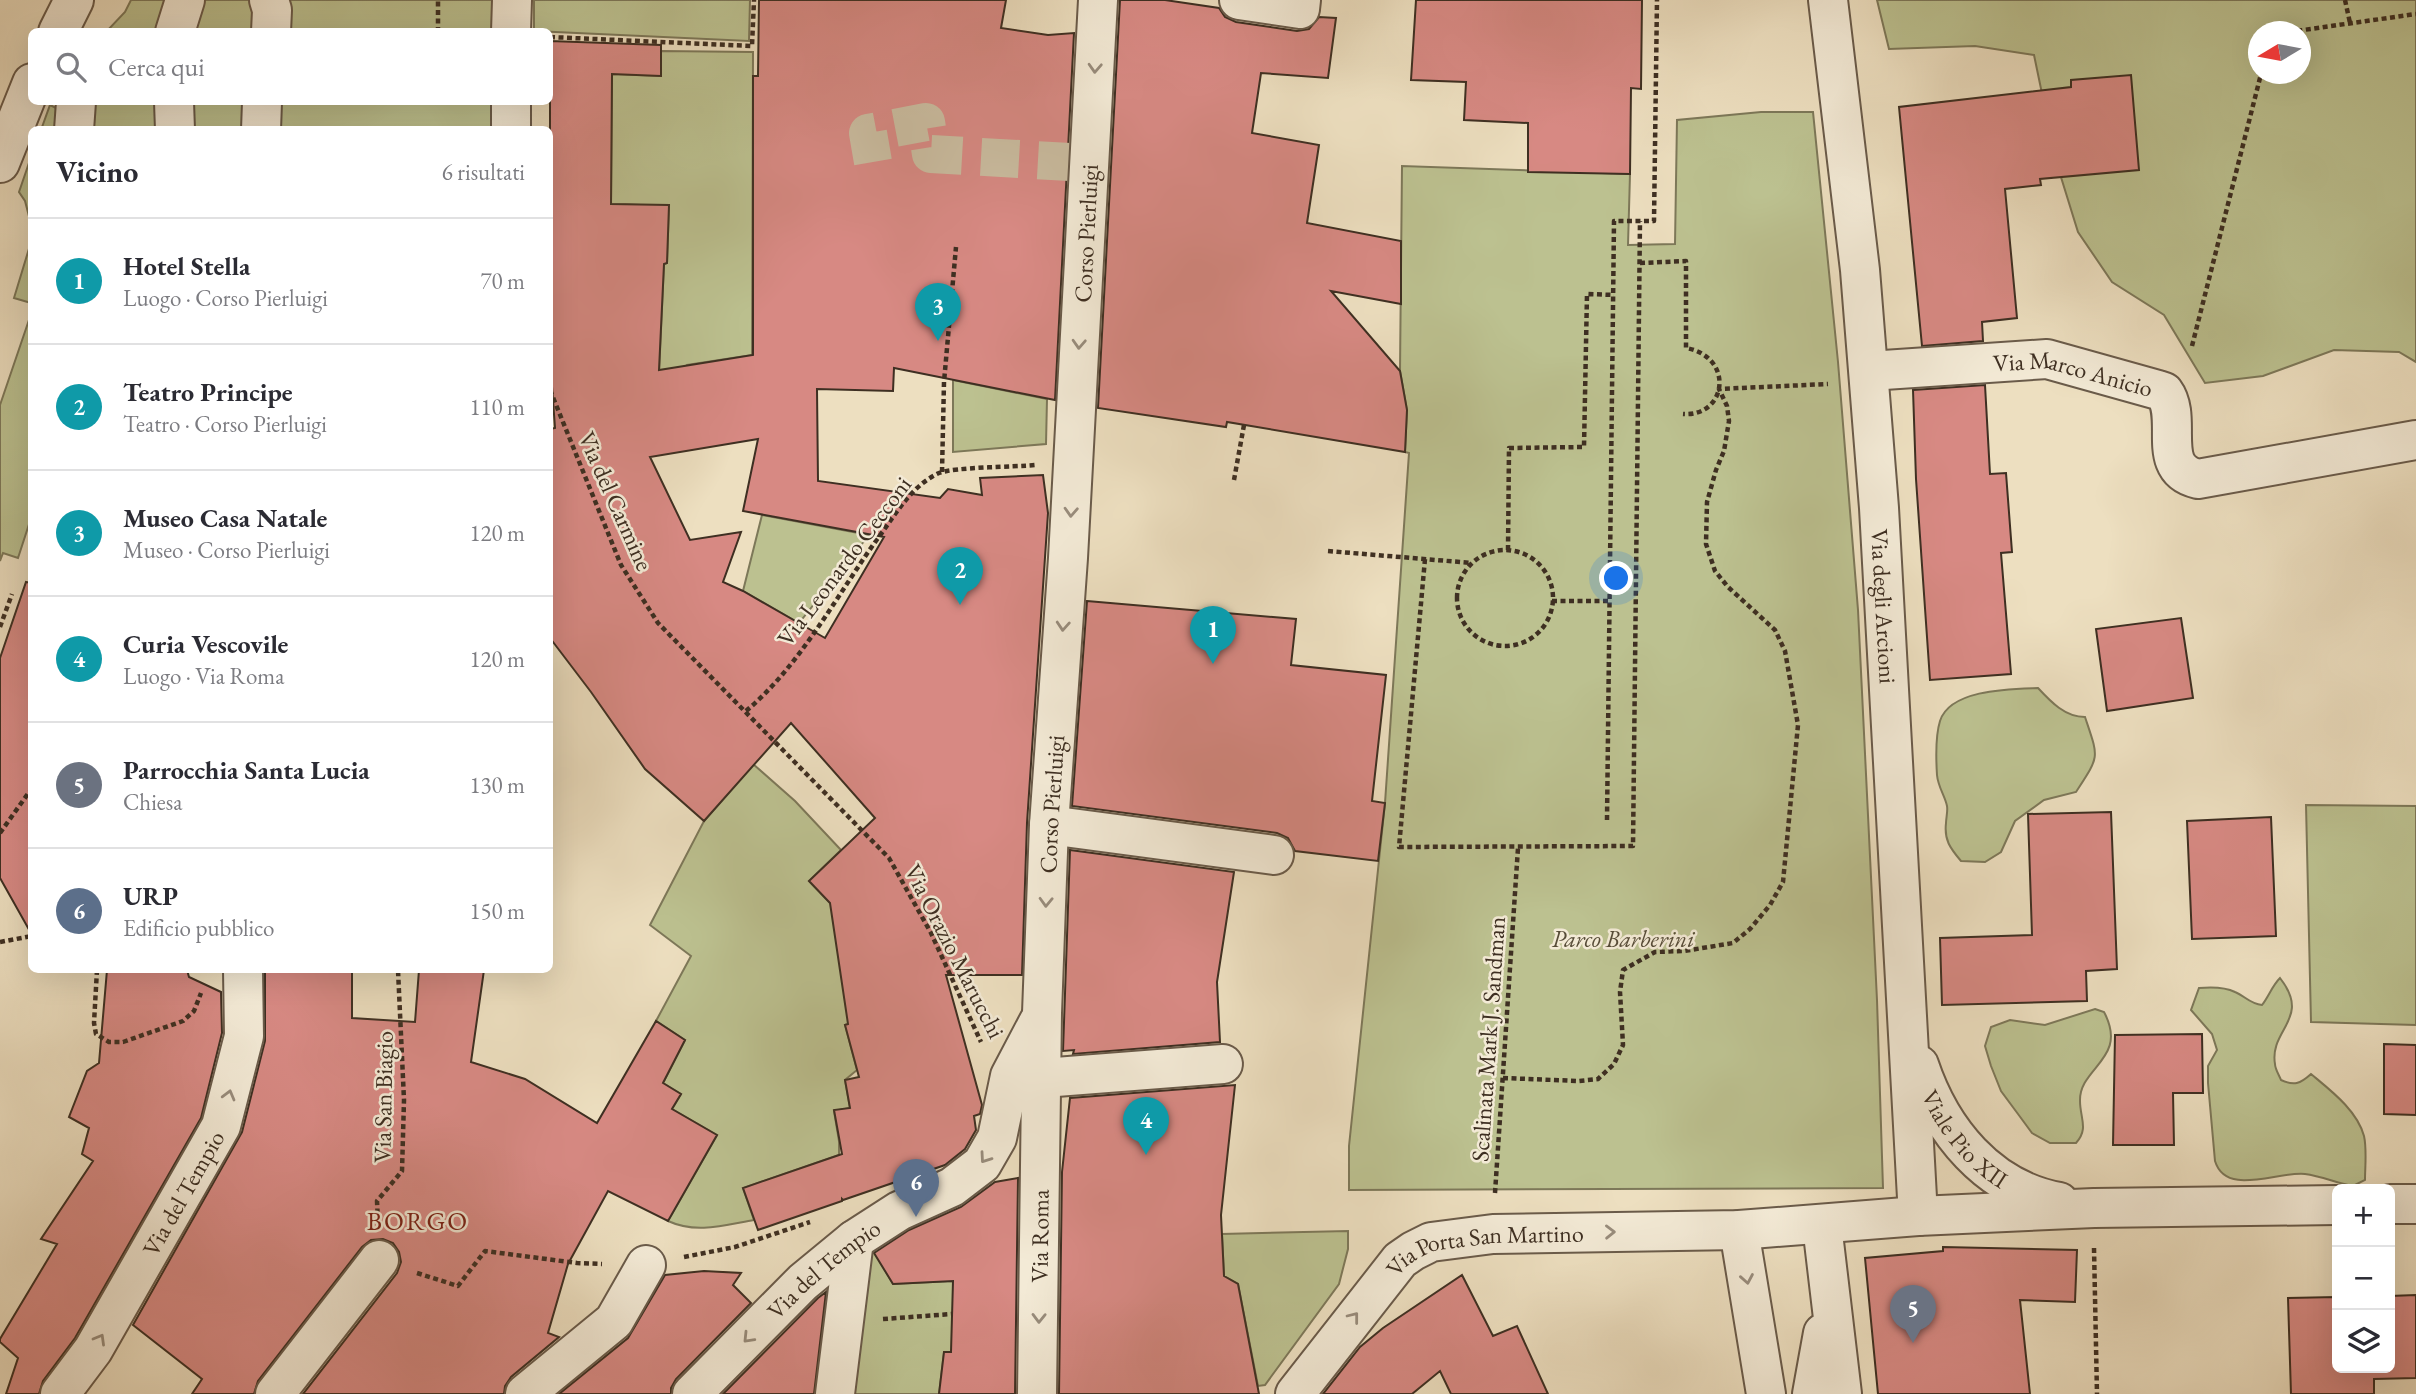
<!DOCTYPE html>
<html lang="it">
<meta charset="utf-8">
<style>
:root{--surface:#fff;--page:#f7f7f7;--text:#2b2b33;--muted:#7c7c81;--line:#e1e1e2;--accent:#0f766e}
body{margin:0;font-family:"EB Garamond",serif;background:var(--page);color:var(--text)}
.controls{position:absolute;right:21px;bottom:21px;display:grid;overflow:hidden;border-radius:10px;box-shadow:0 7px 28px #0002}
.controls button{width:63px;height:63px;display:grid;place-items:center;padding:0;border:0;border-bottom:2px solid var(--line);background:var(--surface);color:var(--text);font:35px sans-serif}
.compass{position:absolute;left:2248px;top:21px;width:63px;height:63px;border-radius:50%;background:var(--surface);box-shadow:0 7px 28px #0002;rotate:260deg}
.you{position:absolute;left:1617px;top:579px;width:24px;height:24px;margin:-18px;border:5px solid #fff;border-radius:50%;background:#1a73e8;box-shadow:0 0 0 10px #1a73e833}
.badge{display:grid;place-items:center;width:46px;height:46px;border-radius:50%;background:var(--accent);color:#fff;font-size:23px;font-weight:700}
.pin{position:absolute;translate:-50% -58px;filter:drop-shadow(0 2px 4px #0008)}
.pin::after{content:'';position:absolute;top:37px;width:24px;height:21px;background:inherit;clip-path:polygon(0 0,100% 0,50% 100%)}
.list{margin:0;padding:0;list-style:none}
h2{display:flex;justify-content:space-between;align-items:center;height:91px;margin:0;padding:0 28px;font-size:30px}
h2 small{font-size:23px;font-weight:400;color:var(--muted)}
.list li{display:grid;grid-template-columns:46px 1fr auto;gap:21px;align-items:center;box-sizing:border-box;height:126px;padding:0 28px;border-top:2px solid var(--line)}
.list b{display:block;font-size:26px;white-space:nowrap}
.list p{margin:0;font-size:23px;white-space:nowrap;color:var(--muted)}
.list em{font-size:23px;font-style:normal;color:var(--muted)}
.icon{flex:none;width:38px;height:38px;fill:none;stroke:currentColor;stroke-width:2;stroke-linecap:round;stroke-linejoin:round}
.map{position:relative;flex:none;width:2416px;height:1394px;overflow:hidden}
.search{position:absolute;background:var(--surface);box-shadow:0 7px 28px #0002;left:28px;top:28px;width:525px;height:77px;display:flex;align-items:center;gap:18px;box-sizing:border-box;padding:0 24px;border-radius:10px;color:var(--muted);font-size:26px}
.panel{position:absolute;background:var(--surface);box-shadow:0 7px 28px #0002;left:28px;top:126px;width:525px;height:847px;border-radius:10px}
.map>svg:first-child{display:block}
.green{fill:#bcc190;stroke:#7d7859;stroke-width:2;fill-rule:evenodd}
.building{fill:#d78983;stroke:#3e2f22;stroke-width:2;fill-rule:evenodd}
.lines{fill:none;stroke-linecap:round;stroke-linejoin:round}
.minor-tunnel{stroke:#cabca0;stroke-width:38;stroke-dasharray:38 19;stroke-linecap:butt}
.minor-casing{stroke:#6a5b4a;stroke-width:42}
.path{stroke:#3e2f22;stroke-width:4.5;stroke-dasharray:5 3.5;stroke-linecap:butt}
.minor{stroke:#f3ead6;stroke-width:38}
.oneway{stroke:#988c7c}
.labels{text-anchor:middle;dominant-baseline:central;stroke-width:5;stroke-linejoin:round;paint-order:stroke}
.street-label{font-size:24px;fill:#3e2f22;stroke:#f3ead6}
.park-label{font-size:24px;font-style:italic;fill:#574c38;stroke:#f3ead6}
.neighbourhood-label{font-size:26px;letter-spacing:2px;fill:#7a1f14;stroke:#f3ead6}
</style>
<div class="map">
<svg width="2416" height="1394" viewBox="0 0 2416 1394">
<rect width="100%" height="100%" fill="#eddfc0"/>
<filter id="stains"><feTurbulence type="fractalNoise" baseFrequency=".00286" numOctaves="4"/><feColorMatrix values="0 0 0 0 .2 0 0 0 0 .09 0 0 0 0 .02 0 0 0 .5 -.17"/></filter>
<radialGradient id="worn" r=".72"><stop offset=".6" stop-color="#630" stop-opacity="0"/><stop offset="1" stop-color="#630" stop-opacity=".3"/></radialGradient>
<path class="green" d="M 131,0 L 493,0 L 494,31 L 106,32 L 125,12 Z
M 534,0 L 750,0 L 749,41 L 534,31 Z
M 1877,0 L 2416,0 L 2416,362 L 2399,352 L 2334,350 L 2263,376 L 2205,383 L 2164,315 L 2112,282 L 2078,232 L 2056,161 L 2034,55 L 1975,46 L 1889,49 ZM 2258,32 L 2300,32 L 2300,74 L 2258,74 Z
M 661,51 L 753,52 L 752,355 L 687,365 L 658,395 L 664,264 L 667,263 L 669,206 L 611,204 L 612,74 L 660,76 Z
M 83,102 L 494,102 L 495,129 L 41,130 L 50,105 L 64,112 Z
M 1761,112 L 1813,112 L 1838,362 L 1858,610 L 1877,1000 L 1883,1188 L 1349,1190 L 1349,1146 L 1385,803 L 1409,453 L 1405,452 L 1407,410 L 1400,371 L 1402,166 L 1630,174 L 1628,245 L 1675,244 L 1677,120 Z
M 31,157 L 31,224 L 25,201 L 19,192 Z
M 31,242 L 32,303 L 31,303 L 14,298 Z
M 31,314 L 31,518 L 18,558 L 3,553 L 0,561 L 0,405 Z
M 953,380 L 1047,399 L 1046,444 L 953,452 Z
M 762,515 L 869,535 L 799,623 L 743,591 Z
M 2038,688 C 2051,702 2065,717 2085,717 C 2099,759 2100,755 2076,792 L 2044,800 L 2015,821 L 2001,852 L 1985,862 L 1961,861 C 1950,848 1944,840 1946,823 C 1946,818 1948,811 1947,806 C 1945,796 1938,787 1937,775 C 1936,759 1935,737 1940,721 C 1950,689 2011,689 2038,688 Z
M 753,764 L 795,801 L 841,850 L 809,881 L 833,906 L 852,1023 L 845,1025 L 857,1070 L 845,1080 L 850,1108 L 834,1111 L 839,1141 L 839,1155 L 743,1188 L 754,1220 C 725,1225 696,1234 668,1221 L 717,1135 L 672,1109 L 681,1094 L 663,1083 L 685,1040 L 656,1021 L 691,956 L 650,925 L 704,821 Z
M 2306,805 L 2416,806 L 2416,1025 L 2311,1022 Z
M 2280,978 C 2312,1019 2269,1029 2275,1064 C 2275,1069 2279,1075 2281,1080 C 2294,1086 2300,1084 2311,1074 C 2330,1090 2357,1110 2364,1136 C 2367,1149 2365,1167 2365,1180 L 2353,1186 C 2337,1183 2321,1176 2305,1174 C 2277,1171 2226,1197 2215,1161 L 2208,1083 L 2208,1066 L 2217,1050 L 2212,1034 L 2191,1010 L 2199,988 C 2210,987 2225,987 2235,992 C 2245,996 2250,1004 2262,1005 C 2269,996 2272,986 2280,978 Z
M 2095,1009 L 2104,1012 C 2129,1059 2079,1067 2080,1101 C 2080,1118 2089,1129 2076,1143 L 2050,1143 L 2032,1133 L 2018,1114 L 2001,1091 L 1991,1066 L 1985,1046 L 1991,1027 L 2010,1020 L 2045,1025 Z
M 1348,1231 L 1348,1249 L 1339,1284 L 1265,1385 L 1258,1386 L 1238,1284 L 1224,1276 L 1222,1234 Z
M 872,1248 L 893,1284 L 953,1281 L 972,1353 L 944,1352 L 939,1394 L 842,1394 Z"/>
<path class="building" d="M 759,0 L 1006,0 L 1001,28 L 1048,35 L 1074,33 L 1055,400 L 894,368 L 893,391 L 817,389 L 818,481 L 940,498 L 948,489 L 982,495 L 980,478 L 1043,475 L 1048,513 L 1027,823 L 1022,975 L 946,975 L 982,1105 L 980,1114 L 974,1116 L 976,1130 L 965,1149 L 945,1165 L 843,1200 L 842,1199 L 842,1201 L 758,1230 L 743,1188 L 842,1154 L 834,1110 L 850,1108 L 845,1080 L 859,1077 L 845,1025 L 848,1024 L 830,903 L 809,881 L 875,818 L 791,723 L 704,821 L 645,769 L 591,692 L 550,638 L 550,429 L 555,428 L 550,359 L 550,41 L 661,45 L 661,76 L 612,74 L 611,204 L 669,205 L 667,263 L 664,264 L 659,370 L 753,355 L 753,76 L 758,76 ZM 758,439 L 743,511 L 884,537 L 825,638 L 743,591 L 723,582 L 741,532 L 690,540 L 650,457 Z
M 1120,0 L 1165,0 L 1219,8 L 1225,17 L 1236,22 L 1297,31 L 1309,29 L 1319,17 L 1336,18 L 1328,78 L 1261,73 L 1252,133 L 1319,145 L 1307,223 L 1401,241 L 1401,304 L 1331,291 L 1400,371 L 1407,410 L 1405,452 L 1227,422 L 1226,427 L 1098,408 Z
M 1416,0 L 1642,0 L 1641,89 L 1631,88 L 1630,174 L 1528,172 L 1528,123 L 1464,120 L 1466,82 L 1411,80 Z
M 2131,75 L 2139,170 L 2040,179 L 2041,185 L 2005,189 L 2017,318 L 1982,322 L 1983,341 L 1922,346 L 1899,107 L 2071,87 L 2071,80 Z
M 1985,385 L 1990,474 L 2006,473 L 2012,552 L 2001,553 L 2011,674 L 1930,680 L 1916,479 L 1913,390 Z
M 26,582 L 32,583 L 32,935 L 0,878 L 0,658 Z
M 1087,601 L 1296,619 L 1291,665 L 1386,675 L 1372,801 L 1385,803 L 1378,861 L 1295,851 L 1288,838 L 1277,833 L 1072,806 Z
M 2181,618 L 2193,698 L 2107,711 L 2096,629 Z
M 2111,812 L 2117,969 L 2086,971 L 2087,1001 L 1942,1005 L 1940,938 L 2032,935 L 2028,814 Z
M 2271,817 L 2276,936 L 2192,939 L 2187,821 Z
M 1070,850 L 1234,872 L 1217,982 L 1220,1042 L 1073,1054 L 1074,1050 L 1063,1051 Z
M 107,970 L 187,970 L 189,977 L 221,992 L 222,1033 L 201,1118 L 75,1338 L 43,1381 L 39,1394 L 6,1394 L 18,1358 L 0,1342 L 0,1339 L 57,1244 L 41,1239 L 93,1161 L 82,1154 L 89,1128 L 69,1117 L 87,1071 L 99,1063 Z
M 265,970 L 352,970 L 352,1018 L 415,1022 L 419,970 L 484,970 L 471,1062 L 525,1079 L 597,1123 L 656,1021 L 685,1040 L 663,1083 L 681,1094 L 672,1109 L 717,1135 L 668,1221 L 608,1191 L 568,1264 L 548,1333 L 559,1337 L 511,1377 L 505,1386 L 504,1394 L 303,1394 L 397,1273 L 401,1262 L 399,1252 L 393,1243 L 383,1239 L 371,1240 L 362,1247 L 258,1381 L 254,1394 L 192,1394 L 202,1379 L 133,1325 L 242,1132 L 265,1041 Z
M 2202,1034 L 2203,1093 L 2173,1093 L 2174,1145 L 2113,1145 L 2115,1035 Z
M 2384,1044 L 2416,1045 L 2416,1115 L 2384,1114 Z
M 1235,1085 L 1221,1215 L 1224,1276 L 1238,1284 L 1259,1394 L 1059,1394 L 1062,1172 L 1070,1098 Z
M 1018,1178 L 1015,1394 L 939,1394 L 944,1352 L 951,1352 L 953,1281 L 893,1284 L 874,1253 L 909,1230 L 961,1207 L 995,1182 Z
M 1943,1247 L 2077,1250 L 2075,1302 L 2020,1300 L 2030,1394 L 1878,1394 L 1865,1258 L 1943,1251 Z
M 704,1271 L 741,1273 L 733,1285 L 751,1303 L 676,1379 L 671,1388 L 671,1394 L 559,1394 L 628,1338 L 665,1275 Z
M 1462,1275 L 1493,1336 L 1517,1326 L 1548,1394 L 1451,1394 L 1440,1371 L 1412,1394 L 1323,1394 L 1360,1347 L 1383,1328 Z
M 826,1292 L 814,1394 L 723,1394 L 818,1298 Z
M 2416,1295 L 2416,1378 L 2374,1379 L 2374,1394 L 2291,1394 L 2288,1298 L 2337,1297 L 2337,1368 L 2390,1368 L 2390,1296 Z"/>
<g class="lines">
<path class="minor-tunnel" d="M 873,162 L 868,133 L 926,122 L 931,154 L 1070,162"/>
<defs>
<g id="minor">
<path d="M 269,0 L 272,10 L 271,32"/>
<path d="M 1239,0 L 1300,9 L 1301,0"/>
<path id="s1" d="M 1828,0 L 1860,270 L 1879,508 L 1918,1216"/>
<path d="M 58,32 L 74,0"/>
<path d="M 175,32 L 185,0"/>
<path d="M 511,32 L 512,0"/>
<path d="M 174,102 L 175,130"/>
<path d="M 511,102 L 511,130"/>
<path d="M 74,130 L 76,102"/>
<path d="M 261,130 L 262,102"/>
<path d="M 0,163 L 32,83"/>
<path id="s2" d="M 1869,371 L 2047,359 L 2158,390 L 2164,392 C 2184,419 2154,469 2198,479 L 2416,440"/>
<path d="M 1049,825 L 1274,855"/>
<path id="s3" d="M 1919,1065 C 1941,1131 1988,1189 2059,1202"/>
<path d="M 1043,1078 L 1223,1064"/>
<path d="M 2390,1204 L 2416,1204"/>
<path d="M 1822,1225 L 1842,1394"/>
<path d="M 1739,1230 L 1766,1394"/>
<path id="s4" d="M 60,1394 L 93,1350 L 221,1126 L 244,1036 L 243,970"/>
<path d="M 275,1394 L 379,1260"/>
<path d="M 525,1394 L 614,1321 L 646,1265"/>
<path id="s5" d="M 692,1394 L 803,1282 L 854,1240 L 899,1211 L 952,1187 L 982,1164 L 997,1138 L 1010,1076 L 1039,1021"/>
<path d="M 835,1394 L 854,1240"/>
<path id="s6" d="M 1037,1394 L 1042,1013 L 1049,825 L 1068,558 L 1098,0"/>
<path id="s7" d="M 1295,1394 L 1400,1260 L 1413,1251 L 1431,1242 L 1493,1234 L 1739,1230 L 1918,1216 L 2094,1208 L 2337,1205"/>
<path d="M 1812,1394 L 1823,1333"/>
</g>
</defs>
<use href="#minor" class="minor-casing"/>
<path class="path" d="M 2345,0 L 2350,23
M 438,32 L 438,0
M 2289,32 L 2416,14
M 550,37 L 752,46 L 754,0
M 1640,263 L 1686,261 L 1686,348 C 1735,357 1727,417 1683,414
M 2192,346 L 2261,74
M 550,390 L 621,565 L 658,623 L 889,858 L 931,933 L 981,1042
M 942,472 L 944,382 L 956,247
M 1234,480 L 1244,425
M 1508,550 L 1509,448 L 1584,447 L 1587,294 L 1614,295
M1457 598a48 48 0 1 1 96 0a48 48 0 1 1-96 0Z
M 1328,551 L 1472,563
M 1425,559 L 1399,847 L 1633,846 L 1640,221
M 1552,601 L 1610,601
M 0,627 L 12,594
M 746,711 C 800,666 837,595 878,538 C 896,514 911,486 939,473 C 955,467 1014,467 1035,465
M 1607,820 L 1614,221 L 1654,221 L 1657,0
M 0,833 L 32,788
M 0,942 L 32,936
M 97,970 L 94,1023 L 96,1034 L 109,1042 L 123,1042 L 183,1021 L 194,1011 L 201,993
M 1503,1078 L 1579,1081 L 1598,1079 L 1614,1064 L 1623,1045 L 1620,992 L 1623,970 L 1655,952 L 1684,951 L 1733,943 L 1750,929 L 1770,905 L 1783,882 L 1798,725 L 1785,651 L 1775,630 L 1728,587 L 1715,571 L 1706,544 L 1707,502 L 1716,470 L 1724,451 L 1729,421 L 1727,406 L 1719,389 L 1828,384
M 1495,1193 L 1518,848
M 378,1222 L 377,1201 L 402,1171 L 404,1100 L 398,970
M 2094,1248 L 2097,1394
M 684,1257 L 735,1247 L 810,1222
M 417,1273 L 458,1286 L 485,1251 L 577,1263 L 602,1264
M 883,1319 L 952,1314"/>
<use href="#minor" class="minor"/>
</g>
<defs><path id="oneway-chevron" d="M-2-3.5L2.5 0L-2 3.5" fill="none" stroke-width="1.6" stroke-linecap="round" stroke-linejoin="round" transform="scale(1.75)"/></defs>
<g class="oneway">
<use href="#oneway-chevron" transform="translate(1095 68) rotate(93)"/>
<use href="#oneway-chevron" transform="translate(1079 344) rotate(93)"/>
<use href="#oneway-chevron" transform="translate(1071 512) rotate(93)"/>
<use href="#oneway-chevron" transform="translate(1063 626) rotate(94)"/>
<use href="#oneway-chevron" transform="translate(1046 902) rotate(92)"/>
<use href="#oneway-chevron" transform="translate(229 1095) rotate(-75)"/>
<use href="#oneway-chevron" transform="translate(985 1158) rotate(125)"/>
<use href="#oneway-chevron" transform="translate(1610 1232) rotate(-1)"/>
<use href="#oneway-chevron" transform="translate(1747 1279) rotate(80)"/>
<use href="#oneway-chevron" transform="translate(1354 1317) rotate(-52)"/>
<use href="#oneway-chevron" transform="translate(1039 1318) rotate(91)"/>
<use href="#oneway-chevron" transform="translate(748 1338) rotate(134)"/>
<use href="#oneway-chevron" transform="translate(100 1339) rotate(-60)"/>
</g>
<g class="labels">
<g class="street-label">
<text stroke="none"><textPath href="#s6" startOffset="1162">Corso Pierluigi</textPath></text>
<text stroke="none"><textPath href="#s2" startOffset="206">Via Marco Anicio</textPath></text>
<text transform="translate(616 501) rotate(66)">Via del Carmine</text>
<text transform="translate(844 561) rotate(-53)">Via Leonardo Cecconi</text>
<text stroke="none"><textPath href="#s1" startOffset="609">Via degli Arcioni</textPath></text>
<text stroke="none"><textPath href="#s6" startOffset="590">Corso Pierluigi</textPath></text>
<text transform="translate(955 951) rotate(63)">Via Orazio Marucchi</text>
<text transform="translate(1488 1039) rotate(-86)">Scalinata Mark J. Sandman</text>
<text transform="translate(383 1097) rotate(-89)">Via San Biagio</text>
<text stroke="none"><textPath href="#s3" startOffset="88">Viale Pio XII</textPath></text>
<text stroke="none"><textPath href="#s4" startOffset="236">Via del Tempio</textPath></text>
<text stroke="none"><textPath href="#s6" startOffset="158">Via Roma</textPath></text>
<text stroke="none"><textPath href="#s7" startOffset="257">Via Porta San Martino</textPath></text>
<text stroke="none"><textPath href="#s5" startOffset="182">Via del Tempio</textPath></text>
</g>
<g class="park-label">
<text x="1623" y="938">Parco Barberini</text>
</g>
<g class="neighbourhood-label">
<text x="418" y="1221">BORGO</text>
</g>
</g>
<rect width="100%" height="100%" filter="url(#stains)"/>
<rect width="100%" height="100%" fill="url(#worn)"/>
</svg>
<div class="controls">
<button>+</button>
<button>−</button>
<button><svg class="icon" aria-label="layers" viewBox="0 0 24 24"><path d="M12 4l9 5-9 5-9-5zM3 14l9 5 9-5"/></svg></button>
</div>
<svg class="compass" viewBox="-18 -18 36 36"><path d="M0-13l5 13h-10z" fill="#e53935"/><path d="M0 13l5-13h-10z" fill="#7c7c81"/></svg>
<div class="you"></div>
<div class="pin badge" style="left:1213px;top:664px;background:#0f9aa8">1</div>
<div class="pin badge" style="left:960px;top:605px;background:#0f9aa8">2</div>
<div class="pin badge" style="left:938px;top:341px;background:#0f9aa8">3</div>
<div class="pin badge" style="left:1146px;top:1155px;background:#0f9aa8">4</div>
<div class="pin badge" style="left:1913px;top:1343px;background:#6b7280">5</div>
<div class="pin badge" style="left:916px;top:1217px;background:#5c6f8a">6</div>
<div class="search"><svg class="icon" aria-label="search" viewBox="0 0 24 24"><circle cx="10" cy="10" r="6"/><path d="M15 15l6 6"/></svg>Cerca qui</div>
<section class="panel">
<h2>Vicino<small>6 risultati</small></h2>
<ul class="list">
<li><span class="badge" style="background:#0f9aa8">1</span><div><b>Hotel Stella</b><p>Luogo · Corso Pierluigi</p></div><em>70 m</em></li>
<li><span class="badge" style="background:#0f9aa8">2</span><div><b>Teatro Principe</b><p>Teatro · Corso Pierluigi</p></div><em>110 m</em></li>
<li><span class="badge" style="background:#0f9aa8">3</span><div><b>Museo Casa Natale</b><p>Museo · Corso Pierluigi</p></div><em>120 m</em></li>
<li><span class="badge" style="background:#0f9aa8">4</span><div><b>Curia Vescovile</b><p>Luogo · Via Roma</p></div><em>120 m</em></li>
<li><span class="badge" style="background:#6b7280">5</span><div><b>Parrocchia Santa Lucia</b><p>Chiesa</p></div><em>130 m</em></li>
<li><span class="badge" style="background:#5c6f8a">6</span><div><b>URP</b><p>Edificio pubblico</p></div><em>150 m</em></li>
</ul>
</section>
</div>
